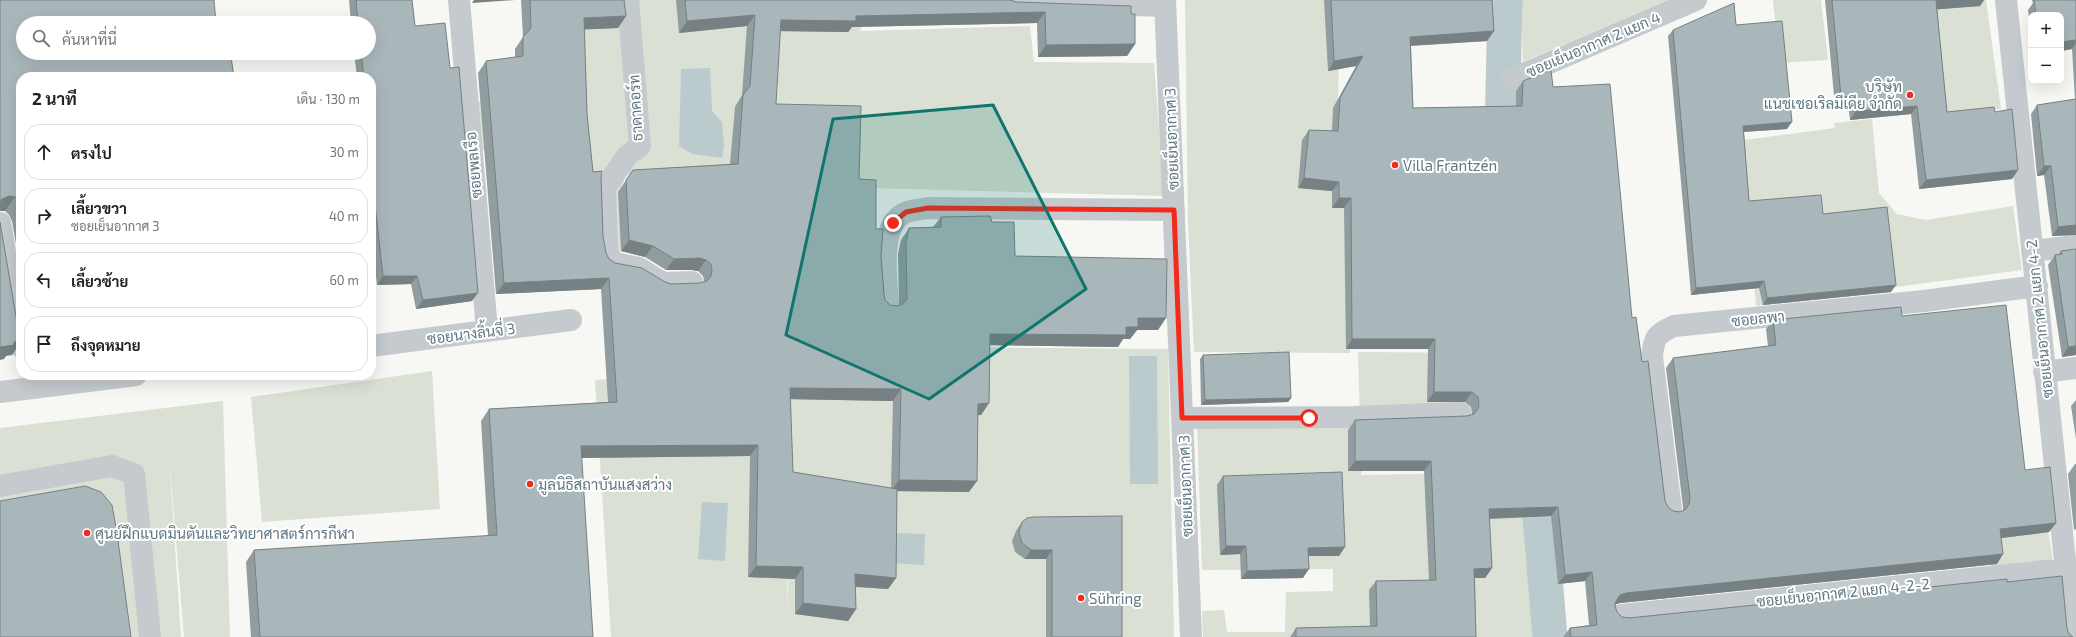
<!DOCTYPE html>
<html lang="th">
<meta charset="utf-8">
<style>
:root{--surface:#fff;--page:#f6f6f6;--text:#222;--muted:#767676;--line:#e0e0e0}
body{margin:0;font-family:"Exo 2",Sarabun,sans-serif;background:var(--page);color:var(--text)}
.controls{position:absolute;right:12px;top:12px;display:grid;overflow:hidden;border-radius:8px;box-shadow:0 4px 16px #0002}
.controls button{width:36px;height:36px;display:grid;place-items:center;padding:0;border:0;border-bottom:1px solid var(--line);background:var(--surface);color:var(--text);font:20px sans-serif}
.stop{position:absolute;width:12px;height:12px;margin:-9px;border:3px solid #f32a19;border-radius:50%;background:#fff}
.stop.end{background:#f32a19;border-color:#fff;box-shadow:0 1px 4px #0008}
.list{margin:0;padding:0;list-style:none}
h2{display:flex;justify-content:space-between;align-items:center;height:52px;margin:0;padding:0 16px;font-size:17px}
h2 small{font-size:13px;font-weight:400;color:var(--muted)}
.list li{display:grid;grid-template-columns:26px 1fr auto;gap:12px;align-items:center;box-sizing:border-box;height:56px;margin:0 8px 8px;padding:0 8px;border:1px solid var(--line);border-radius:16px}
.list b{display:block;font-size:15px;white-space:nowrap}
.list p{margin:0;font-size:13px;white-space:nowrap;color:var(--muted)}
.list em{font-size:13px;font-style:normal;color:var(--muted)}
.icon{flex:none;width:22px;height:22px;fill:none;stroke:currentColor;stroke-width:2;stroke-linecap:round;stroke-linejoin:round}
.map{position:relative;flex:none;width:2076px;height:637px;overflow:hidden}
.search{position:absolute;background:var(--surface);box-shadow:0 4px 16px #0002;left:16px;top:16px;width:360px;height:44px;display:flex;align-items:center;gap:10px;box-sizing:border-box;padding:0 14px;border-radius:22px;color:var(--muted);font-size:15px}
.panel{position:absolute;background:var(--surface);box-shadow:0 4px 16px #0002;left:16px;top:72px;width:360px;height:308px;border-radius:16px}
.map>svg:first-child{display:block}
.green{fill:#dae0d4;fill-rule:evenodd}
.water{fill:#bbcbcd}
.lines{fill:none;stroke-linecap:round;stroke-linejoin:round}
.canal{stroke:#bbcbcd;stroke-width:35}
.minor{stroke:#c4cacd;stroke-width:22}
.wall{fill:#929da0;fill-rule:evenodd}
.shaded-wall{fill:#778082}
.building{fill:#aab7ba;stroke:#778082}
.route{stroke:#f32a19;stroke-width:5}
.marked{fill:#0f766e;fill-opacity:0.2;stroke:#0f766e;stroke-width:3;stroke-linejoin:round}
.poi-dot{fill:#f32a19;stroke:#fff;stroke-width:1.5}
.labels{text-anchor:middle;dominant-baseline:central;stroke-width:4;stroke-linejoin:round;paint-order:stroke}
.street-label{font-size:15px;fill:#5f7882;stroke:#fff}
.poi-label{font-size:15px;fill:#5f7882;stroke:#fff;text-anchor:start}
</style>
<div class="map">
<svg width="2076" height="637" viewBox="0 0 2076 637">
<rect width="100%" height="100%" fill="#f7f7f4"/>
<path class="green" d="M 578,0 L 775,0 L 776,142 L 778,59 L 776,0 L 859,0 L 861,31 L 1030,26 L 1034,62 L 1154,63 L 1164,196 L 867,188 L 776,166 L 624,174 L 619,282 L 584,142 L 477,151 L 475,102 L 582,96 Z
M 1185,0 L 1340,0 L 1336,202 L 1392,204 L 1350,258 L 1350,353 L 1194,352 L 1188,222 Z
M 1521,0 L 1668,0 L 1523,62 Z
M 1773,0 L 1821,0 L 1828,60 L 1780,63 Z
M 1929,0 L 1986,0 L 2001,109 L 1934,114 Z
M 1872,119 L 1879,193 L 1897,214 L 1926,220 L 2013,206 L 2022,270 L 1756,306 L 1744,140 L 1835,128 L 1834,123 Z
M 784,346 L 1168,349 L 1174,637 L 611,637 L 595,380 L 784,370 ZM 788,501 L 789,547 L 787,619 Z
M 1358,352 L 1486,353 L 1492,439 L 1368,444 L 1361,475 L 1522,472 L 1538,637 L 1203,637 L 1202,611 L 1224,610 L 1227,632 L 1285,632 L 1286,592 L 1333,591 L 1333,569 L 1202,570 L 1197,423 L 1360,423 Z
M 432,371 L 440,509 L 262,522 L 251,397 Z
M 223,401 L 230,637 L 184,637 L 169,456 L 181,637 L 0,637 L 0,428 Z
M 2047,523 L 2053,561 L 1992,567 L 1988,534 Z"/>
<path class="water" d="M 710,68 L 712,111 L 722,122 L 724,145 L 722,158 L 692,154 L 679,146 L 681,69 Z
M 1129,356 L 1157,356 L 1158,484 L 1130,484 Z
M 702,502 L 728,503 L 725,561 L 698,559 Z
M 891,533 L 925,534 L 924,565 L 891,563 Z"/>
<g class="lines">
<path class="canal" d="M 1504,154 L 1502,136 L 1505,0
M 1536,469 L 1550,637"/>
<path class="minor" d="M 459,0 L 487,331
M 628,0 L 640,146 L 627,156 L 605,188 L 607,247 L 610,262 L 639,268 L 663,283 L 692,282
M 1165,0 L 1191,637
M 2006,0 L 2073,637
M 1008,1 L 1165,6
M 1512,79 L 1696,0
M 0,223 L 21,347
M 2032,251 L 2076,246
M 888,305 C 887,280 877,223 907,212 C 914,210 922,209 928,208 L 1174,210
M 371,346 L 571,320
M 2044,372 L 2076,368
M 0,392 L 136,375
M 1182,418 L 1353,417 L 1460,413
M 0,486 L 112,466 L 134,474 L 150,637
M 1671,509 L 1652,357 C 1654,337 1656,334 1674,326 L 1924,301 L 2037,286
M 1621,615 L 2065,569"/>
</g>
<path class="wall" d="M 0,0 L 21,77 L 21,272 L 12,221 L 9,215 L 5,211 L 0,211 Z
M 349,0 L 412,0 L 415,26 L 472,301 L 416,309 L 411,284 L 377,285 L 371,234 L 371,77 L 357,77 L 354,53 L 369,53 L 369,23 L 351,23 Z
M 521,0 L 624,0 L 626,16 L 618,28 L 584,29 L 587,114 L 593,172 L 601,177 L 603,236 L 606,253 L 609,259 L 615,263 L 665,282 L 671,284 L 700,283 L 704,281 L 703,276 L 698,271 L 692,270 L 666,270 L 645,257 L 621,251 L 618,192 L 633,170 L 730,164 L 735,107 L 742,95 L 747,26 L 679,33 L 676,0 L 1010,0 L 1016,2 L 1131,14 L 1135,44 L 1127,56 L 1038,57 L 1037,23 L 852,27 L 848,32 L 780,31 L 776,104 L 859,179 L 876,229 L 881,256 L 884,294 L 885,300 L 890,305 L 897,306 L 899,305 L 898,254 L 901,240 L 909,228 L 933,227 L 941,217 L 992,222 L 1015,256 L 1158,330 L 1137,330 L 1130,339 L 1123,339 L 1118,347 L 990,345 L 989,403 L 981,415 L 978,415 L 969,492 L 897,491 L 896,578 L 888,589 L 855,587 L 856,609 L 848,621 L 795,614 L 795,579 L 748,577 L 750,456 L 581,458 L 593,637 L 251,637 L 246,562 L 254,550 L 488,536 L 481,421 L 489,409 L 608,402 L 601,289 L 496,294 L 478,73 L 486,61 L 515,57 L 515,49 L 523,37 ZM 790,399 L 893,401 L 891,489 L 793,472 Z
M 1324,0 L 1492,0 L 1494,31 L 1487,41 L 1411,46 L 1413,108 L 1516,106 L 1516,91 L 1523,81 L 1553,87 L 1632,318 L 1642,362 L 1665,501 L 1668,507 L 1673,511 L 1680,512 L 1683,510 L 1683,507 L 1666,368 L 1673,358 L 1768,346 L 1766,329 L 1773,320 L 1902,316 L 2025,470 L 2056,523 L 2049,532 L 2001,538 L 2003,554 L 1997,564 L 1620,603 L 1616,604 L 1615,606 L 1617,612 L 1622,617 L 1629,618 L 2007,582 L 2067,629 L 2069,634 L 2073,637 L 1563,637 L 1570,628 L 1589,625 L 1585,581 L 1558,584 L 1551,516 L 1489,519 L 1492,568 L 1485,578 L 1475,578 L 1476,637 L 1290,637 L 1296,628 L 1370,627 L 1369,590 L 1376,581 L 1429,580 L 1424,471 L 1348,471 L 1348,430 L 1355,420 L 1467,416 L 1472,414 L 1472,413 L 1471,407 L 1465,402 L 1427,402 L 1428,349 L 1346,349 L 1344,208 L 1332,208 L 1332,191 L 1298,188 L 1302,140 L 1309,130 L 1332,131 L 1333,108 L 1356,66 L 1328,71 Z
M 1825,0 L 1984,0 L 1980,6 L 1937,9 L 1947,112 L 1995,112 L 2018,170 L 2012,179 L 1919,189 L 1911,114 L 1850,120 L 1848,105 L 1835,106 Z
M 2032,0 L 2076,0 L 2076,235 L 2052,236 L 2044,175 L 2037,176 L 2031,114 L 2037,105 L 2075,99 L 2072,49 L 2061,51 L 2061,15 L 2031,15 L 2031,34 L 2028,10 L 2033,3 Z
M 1736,25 L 1787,129 L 1744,132 L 1749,201 L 1823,214 L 1891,292 L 1763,305 L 1759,288 L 1691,295 L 1668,36 L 1673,30 Z
M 2076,249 L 2076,355 L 2062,357 L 2048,265 L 2055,255 L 2059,254 L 2061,251 Z
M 1203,355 L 1291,398 L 1288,402 L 1201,405 L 1200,359 Z
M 2076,400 L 2076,439 L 2071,406 Z
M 2075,464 L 2076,464 L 2076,529 L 2074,530 L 2068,474 Z
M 1223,476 L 1339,556 L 1309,556 L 1303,578 L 1241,579 L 1240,554 L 1220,555 L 1217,485 Z
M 1027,518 L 1122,637 L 1046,637 L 1046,559 L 1025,559 L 1015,552 L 1012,541 L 1016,531 L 1022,522 Z"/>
<path class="shaded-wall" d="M 474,0 L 515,0 L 472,3 Z
M 1950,0 L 1984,0 L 1980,6 L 1930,10 L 1936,1 Z
M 1045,12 L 1037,23 L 852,27 L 848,32 L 773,31 L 781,20 L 856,16 Z
M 755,15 L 747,26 L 679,33 L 687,21 Z
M 626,16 L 618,28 L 575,30 L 584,18 Z
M 1494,31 L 1487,41 L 1404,46 L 1410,37 Z
M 2076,40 L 2076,43 L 2072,49 L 2061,51 L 2061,42 Z
M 1135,44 L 1127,56 L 1038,57 L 1046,45 Z
M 1363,56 L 1356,66 L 1328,71 L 1334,61 Z
M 1854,96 L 1848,105 L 1835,106 L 1841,97 Z
M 1917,106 L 1911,114 L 1850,120 L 1856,111 Z
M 1792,122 L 1787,129 L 1739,132 L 1743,126 Z
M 2044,166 L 2051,166 L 2044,175 L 2037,176 Z
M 2018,170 L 2012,179 L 1919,189 L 1926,180 Z
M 1304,178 L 1339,182 L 1332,191 L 1298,188 Z
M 9,196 L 15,197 L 5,211 L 0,211 L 0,202 L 2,199 Z
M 1339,198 L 1351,198 L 1344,208 L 1332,208 Z
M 2076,225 L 2076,235 L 2052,236 L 2058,227 Z
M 629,240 L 653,246 L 645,257 L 621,251 Z
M 700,258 L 706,260 L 698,271 L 692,270 L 666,270 L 674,259 Z
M 383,276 L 417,276 L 411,284 L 377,285 Z
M 609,278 L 601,289 L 496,294 L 504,283 Z
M 1764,281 L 1759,288 L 1691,295 L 1696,288 Z
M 1896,285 L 1891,292 L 1763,305 L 1767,298 Z
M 478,293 L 472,301 L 416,309 L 423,300 Z
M 1138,318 L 1166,318 L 1158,330 L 1137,330 L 1130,339 L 1123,339 L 1118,347 L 982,345 L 990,334 L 1126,327 Z
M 1352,339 L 1435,339 L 1428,349 L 1346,349 Z
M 21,341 L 21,342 L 12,355 L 6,356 L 4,359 L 0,360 L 0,347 L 14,342 Z
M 2076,346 L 2076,355 L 2062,357 L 2068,347 Z
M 790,388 L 901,389 L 893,401 L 782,399 Z
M 1434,392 L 1472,392 L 1465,402 L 1427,402 Z
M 1291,398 L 1288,402 L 1201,405 L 1205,400 Z
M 989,403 L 981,415 L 970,415 L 978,404 Z
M 758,445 L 750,456 L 573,458 L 581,446 Z
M 1355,461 L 1431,461 L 1424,471 L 1348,471 Z
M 899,480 L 977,481 L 969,492 L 891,491 Z
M 1558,507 L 1551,516 L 1482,519 L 1489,509 Z
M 2056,523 L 2049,532 L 1993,539 L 2000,529 Z
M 1226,546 L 1246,546 L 1240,554 L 1220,555 Z
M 1345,547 L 1339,556 L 1302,556 L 1308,548 Z
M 1031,550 L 1052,550 L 1046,559 L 1025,559 Z
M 2003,554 L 1997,564 L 1620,603 L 1613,605 L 1620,595 L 1626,593 Z
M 756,566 L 803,567 L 795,579 L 748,577 Z
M 1492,568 L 1485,578 L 1468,578 L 1474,569 Z
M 1309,569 L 1303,578 L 1241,579 L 1247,571 Z
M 1592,572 L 1585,581 L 1558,584 L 1565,575 Z
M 855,574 L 896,578 L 888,589 L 847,586 Z
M 803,603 L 856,609 L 848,621 L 795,614 Z"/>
<path class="building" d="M 0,0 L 214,0 L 216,23 L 23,23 L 23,53 L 218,53 L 218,57 L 231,57 L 234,77 L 21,77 L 21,203 L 20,200 L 15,197 L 9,196 L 2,199 L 0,202 Z
M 356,0 L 412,0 L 415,26 L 445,23 L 450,68 L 459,67 L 478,293 L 423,300 L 417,276 L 383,276 L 371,169 L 371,77 L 364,77 L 361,53 L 369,53 L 369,23 L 358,23 Z
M 530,0 L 624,0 L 626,16 L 584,18 L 587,114 L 593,172 L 602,171 L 601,177 L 603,236 L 606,253 L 609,259 L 615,263 L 642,268 L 665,282 L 671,284 L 700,283 L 707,281 L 711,276 L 712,270 L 711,264 L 706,260 L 700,258 L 674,259 L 653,246 L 629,240 L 626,180 L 633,170 L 738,164 L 743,95 L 750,86 L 755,15 L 687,21 L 685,0 L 1010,0 L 1016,2 L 1131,6 L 1131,14 L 1135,14 L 1135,44 L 1046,45 L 1045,12 L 856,16 L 856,21 L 781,20 L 776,104 L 861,106 L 859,179 L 876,180 L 876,229 L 883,229 L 881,256 L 884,294 L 885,300 L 890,305 L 897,306 L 903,304 L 907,299 L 906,243 L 909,228 L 941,227 L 941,217 L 990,216 L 992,222 L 1014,222 L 1015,256 L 1167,259 L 1166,318 L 1138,318 L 1138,327 L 1126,327 L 1126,335 L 990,334 L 989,403 L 978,404 L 977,481 L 899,480 L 901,389 L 790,388 L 793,472 L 897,489 L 896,578 L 855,574 L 856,609 L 803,603 L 803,567 L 756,566 L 758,445 L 581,446 L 593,637 L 260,637 L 254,550 L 497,535 L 489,409 L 617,402 L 609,278 L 504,283 L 486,61 L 523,56 L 523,37 L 531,28 Z
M 1331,0 L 1492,0 L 1494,31 L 1410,37 L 1413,108 L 1522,106 L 1523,81 L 1551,70 L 1553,87 L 1610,84 L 1632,318 L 1636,317 L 1642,362 L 1648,361 L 1665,501 L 1668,507 L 1673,511 L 1680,512 L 1686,509 L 1689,504 L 1690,498 L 1673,358 L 1776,345 L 1773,320 L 1901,307 L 1902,316 L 2006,305 L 2025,470 L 2050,467 L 2056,523 L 2000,529 L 2003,554 L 1626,593 L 1620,595 L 1616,601 L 1615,606 L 1617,612 L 1622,617 L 1629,618 L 2007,579 L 2007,582 L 2062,576 L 2067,629 L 2069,634 L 2073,637 L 1571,637 L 1570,628 L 1597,625 L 1592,572 L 1565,575 L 1558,507 L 1489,509 L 1492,568 L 1474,569 L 1476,637 L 1296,637 L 1296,628 L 1377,626 L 1376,581 L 1436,580 L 1431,461 L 1355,461 L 1355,420 L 1467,416 L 1474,414 L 1478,409 L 1479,403 L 1478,397 L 1472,392 L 1434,392 L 1435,339 L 1352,339 L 1351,198 L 1339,198 L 1339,182 L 1304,178 L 1309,130 L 1338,131 L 1340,98 L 1363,56 L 1334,61 Z
M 1832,0 L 1950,0 L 1936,1 L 1947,112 L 1994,107 L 1995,112 L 2012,109 L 2018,170 L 1926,180 L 1917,106 L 1856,111 L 1854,96 L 1841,97 Z
M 2034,0 L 2076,0 L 2076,40 L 2061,42 L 2061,15 L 2036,15 Z
M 1734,3 L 1736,25 L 1782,21 L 1792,122 L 1743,126 L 1749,201 L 1821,195 L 1823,214 L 1887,207 L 1896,285 L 1767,298 L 1764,281 L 1696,288 L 1673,30 Z
M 2076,99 L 2076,225 L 2058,227 L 2051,166 L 2044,166 L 2037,105 Z
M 0,222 L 19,334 L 21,338 L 21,341 L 14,342 L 14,345 L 0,347 Z
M 2076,249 L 2076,346 L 2068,347 L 2055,255 L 2062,254 L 2061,251 Z
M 1289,352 L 1291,398 L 1205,400 L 1203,355 Z
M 1342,472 L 1345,547 L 1308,548 L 1309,569 L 1247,571 L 1246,546 L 1226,546 L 1223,476 Z
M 85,486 L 101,492 L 112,505 L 117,533 L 131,637 L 0,637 L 0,501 Z
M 1122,516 L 1122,637 L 1052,637 L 1052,550 L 1031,550 L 1022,543 L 1019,532 L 1022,522 L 1027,518 L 1033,517 Z"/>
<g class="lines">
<path class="route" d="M 893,223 L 906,212 L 928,208 L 1174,210 L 1182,418 L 1309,418"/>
</g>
<path class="marked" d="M 993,105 L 1086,289 L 929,399 L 786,335 L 833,119 Z"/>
<g class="poi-dot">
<circle cx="1910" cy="95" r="4"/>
<circle cx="1395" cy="165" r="4"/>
<circle cx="530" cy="484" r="4"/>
<circle cx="87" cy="533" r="4"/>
<circle cx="1081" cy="598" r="4"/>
</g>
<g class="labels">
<g class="street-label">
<text transform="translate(1593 44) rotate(-23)">ซอยเย็นอากาศ 2 แยก 4</text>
<text transform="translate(635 108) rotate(-93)">ธาดาคอร์ท</text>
<text transform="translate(1171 139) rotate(-92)">ซอยเย็นอากาศ 3</text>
<text transform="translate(473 165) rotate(-95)">ซอยพลเรือ</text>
<text transform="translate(1758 318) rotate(-6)">ซอยลพา</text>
<text transform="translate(2039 319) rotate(-96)">ซอยเย็นอากาศ 2 แยก 4-2</text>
<text transform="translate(471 333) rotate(-7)">ซอยนางลิ้นจี่ 3</text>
<text transform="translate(1185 486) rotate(-92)">ซอยเย็นอากาศ 3</text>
<text transform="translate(1843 592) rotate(-6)">ซอยเย็นอากาศ 2 แยก 4-2-2</text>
</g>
<g class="poi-label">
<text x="1902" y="86" text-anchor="end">บริษัท<tspan x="1902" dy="17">แนชเชอเริลมีเดีย จำกัด</tspan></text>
<text x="1403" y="165">Villa Frantzén</text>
<text x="538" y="484">มูลนิธิสถาบันแสงสว่าง</text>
<text x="95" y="533">ศูนย์ฝึกแบดมินตันและวิทยาศาสตร์การกีฬา</text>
<text x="1089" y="598">Sühring</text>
</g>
</g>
</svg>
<div class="controls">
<button>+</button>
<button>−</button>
</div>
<div class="stop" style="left:1309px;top:418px"></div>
<div class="stop end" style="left:893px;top:223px"></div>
<div class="search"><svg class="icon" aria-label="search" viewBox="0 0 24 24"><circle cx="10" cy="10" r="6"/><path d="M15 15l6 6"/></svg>ค้นหาที่นี่</div>
<section class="panel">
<h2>2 นาที<small>เดิน · 130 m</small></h2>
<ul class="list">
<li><svg class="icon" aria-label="ahead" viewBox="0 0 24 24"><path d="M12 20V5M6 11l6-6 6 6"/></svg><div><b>ตรงไป</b></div><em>30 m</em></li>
<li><svg class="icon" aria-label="right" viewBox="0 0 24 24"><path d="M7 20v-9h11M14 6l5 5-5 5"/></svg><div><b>เลี้ยวขวา</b><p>ซอยเย็นอากาศ 3</p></div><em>40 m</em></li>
<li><svg class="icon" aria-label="left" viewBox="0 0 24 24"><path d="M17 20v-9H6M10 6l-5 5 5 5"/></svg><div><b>เลี้ยวซ้าย</b></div><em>60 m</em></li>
<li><svg class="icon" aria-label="arrive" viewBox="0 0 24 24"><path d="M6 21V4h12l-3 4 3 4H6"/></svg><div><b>ถึงจุดหมาย</b></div></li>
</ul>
</section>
</div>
